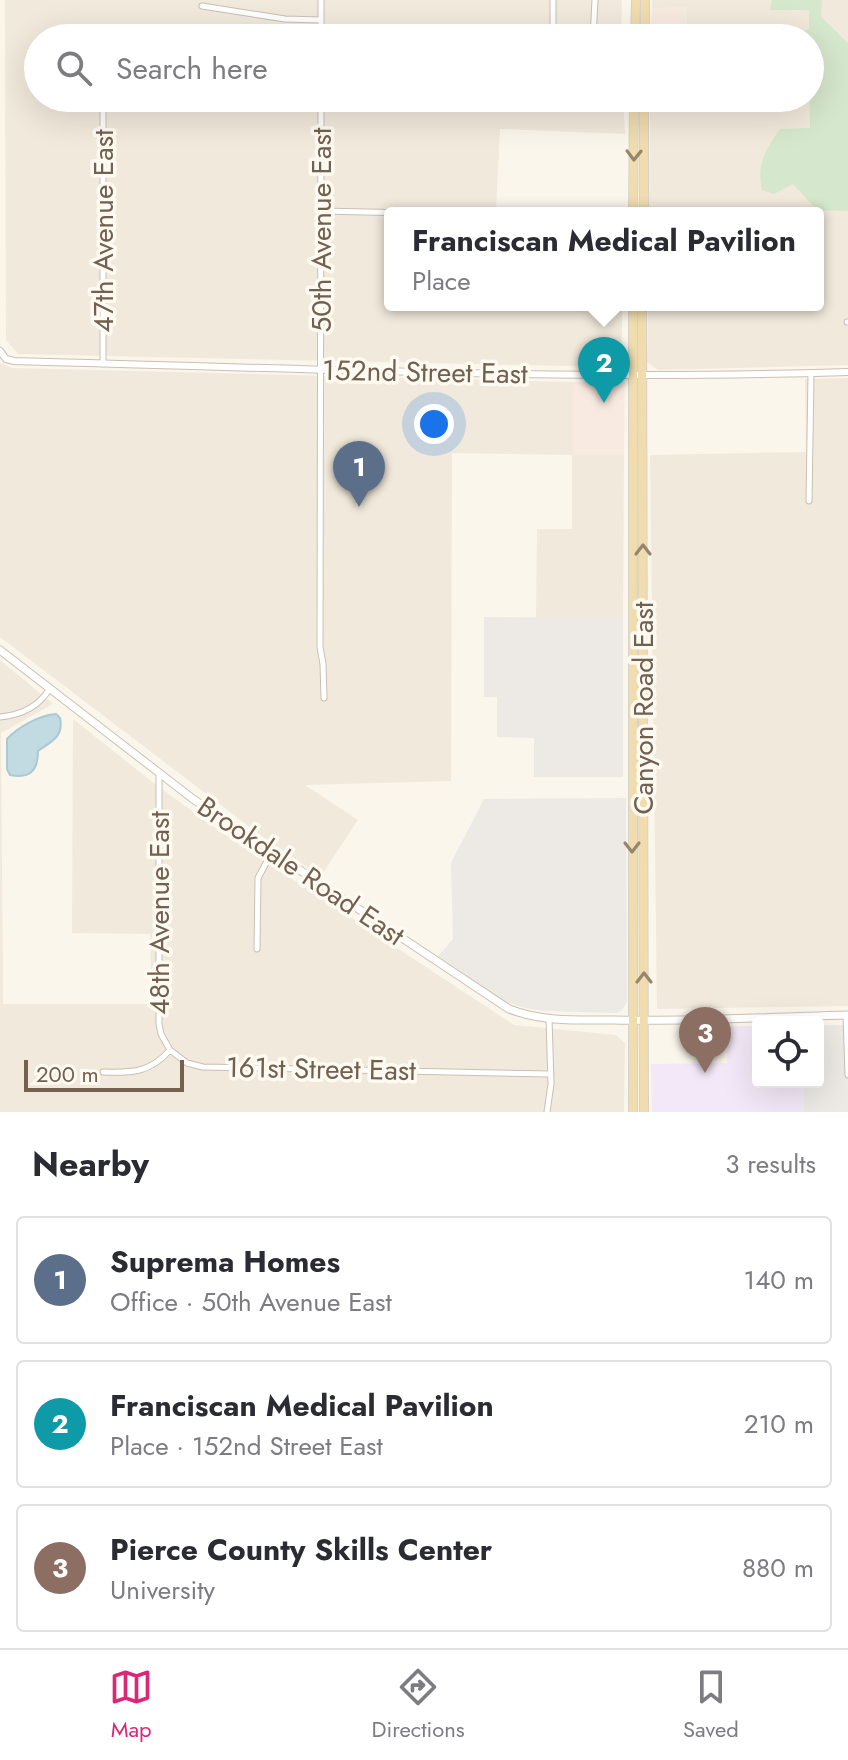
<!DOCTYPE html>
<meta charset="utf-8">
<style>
:root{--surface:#fff;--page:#f7f7f7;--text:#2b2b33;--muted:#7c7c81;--line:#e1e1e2;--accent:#db2777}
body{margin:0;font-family:Jost,sans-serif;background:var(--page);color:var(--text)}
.controls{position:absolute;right:24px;bottom:24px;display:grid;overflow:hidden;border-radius:8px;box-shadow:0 8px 32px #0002}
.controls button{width:72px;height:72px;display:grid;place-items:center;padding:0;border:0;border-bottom:2px solid var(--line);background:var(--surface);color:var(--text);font:40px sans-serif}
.scale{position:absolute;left:24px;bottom:20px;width:160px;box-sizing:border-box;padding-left:8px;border:4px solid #736051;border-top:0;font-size:22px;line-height:28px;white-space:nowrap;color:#736051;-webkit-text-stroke:6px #fdfaf2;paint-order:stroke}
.you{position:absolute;left:434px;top:424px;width:28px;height:28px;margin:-20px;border:6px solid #fff;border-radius:50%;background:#1a73e8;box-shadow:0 0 0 12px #1a73e833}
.badge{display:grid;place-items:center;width:52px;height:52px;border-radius:50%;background:var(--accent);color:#fff;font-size:26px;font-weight:700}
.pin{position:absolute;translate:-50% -66px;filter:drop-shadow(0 2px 4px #0008)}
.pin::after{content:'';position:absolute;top:42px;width:28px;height:24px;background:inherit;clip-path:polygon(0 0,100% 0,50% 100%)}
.popup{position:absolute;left:384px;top:207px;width:440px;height:104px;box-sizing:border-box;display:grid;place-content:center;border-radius:8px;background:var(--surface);filter:drop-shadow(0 2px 6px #0005);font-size:26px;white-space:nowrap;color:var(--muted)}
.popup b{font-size:30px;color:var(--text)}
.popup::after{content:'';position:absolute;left:50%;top:100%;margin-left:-16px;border:16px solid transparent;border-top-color:var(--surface)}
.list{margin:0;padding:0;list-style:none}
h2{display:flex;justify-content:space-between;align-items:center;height:104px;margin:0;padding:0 32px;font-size:34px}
h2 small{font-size:26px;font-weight:400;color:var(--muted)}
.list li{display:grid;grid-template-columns:52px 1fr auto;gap:24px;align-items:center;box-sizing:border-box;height:128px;margin:0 16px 16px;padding:0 16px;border:2px solid var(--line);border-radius:8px}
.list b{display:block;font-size:30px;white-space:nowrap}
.list p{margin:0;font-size:26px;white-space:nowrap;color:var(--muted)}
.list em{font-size:26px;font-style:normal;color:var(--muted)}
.icon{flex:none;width:44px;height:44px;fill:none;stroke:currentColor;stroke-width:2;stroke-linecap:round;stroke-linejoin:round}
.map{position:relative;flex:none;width:848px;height:1112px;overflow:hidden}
.search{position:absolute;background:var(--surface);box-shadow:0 8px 32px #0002;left:24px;right:24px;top:24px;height:88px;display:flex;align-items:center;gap:20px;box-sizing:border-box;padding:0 28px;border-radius:44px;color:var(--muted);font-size:30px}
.sheet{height:536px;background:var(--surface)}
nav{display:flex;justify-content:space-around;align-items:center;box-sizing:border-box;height:112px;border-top:2px solid var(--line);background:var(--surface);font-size:22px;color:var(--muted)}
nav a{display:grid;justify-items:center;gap:4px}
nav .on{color:var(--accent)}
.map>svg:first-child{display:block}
.residential{fill:#f1e9db}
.commercial{fill:#f9eae1}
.industrial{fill:#ede9e4}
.education{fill:#f3e8f7}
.green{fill:#d5e7cc}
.water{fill:#c2dbe2;stroke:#aac9d3;stroke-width:2}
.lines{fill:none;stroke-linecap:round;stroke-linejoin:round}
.minor-casing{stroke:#ccbfb3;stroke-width:7}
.tertiary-casing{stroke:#ccbfb3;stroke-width:8}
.secondary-casing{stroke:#cec0b1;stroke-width:9}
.primary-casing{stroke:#d8d2ce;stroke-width:10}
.minor{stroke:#fff;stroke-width:5}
.tertiary{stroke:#fff;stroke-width:6}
.secondary{stroke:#fff;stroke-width:7}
.primary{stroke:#f0dcad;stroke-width:8}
.oneway{stroke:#98856d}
.labels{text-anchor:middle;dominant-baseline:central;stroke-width:7;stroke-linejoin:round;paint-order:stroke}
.street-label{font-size:28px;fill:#736051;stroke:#fdfaf2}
</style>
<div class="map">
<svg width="848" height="1112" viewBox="0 0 848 1112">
<rect width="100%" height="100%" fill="#faf6ec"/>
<path class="residential" d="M 5,0 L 622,0 L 621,38 L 38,38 L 38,98 L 623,98 L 625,134 L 500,129 L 496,211 L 532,213 L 390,213 L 390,305 L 622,305 L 622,360 L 615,367 L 18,354 L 6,340 Z
M 652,0 L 848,0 L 848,365 L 658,370 L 647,362 L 648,305 L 818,305 L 818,213 L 649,213 L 650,98 L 810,98 L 810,38 L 687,38 L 686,8 L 652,8 Z
M 0,363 L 12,368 L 573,382 L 573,455 L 624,455 L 623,618 L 536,618 L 537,529 L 572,529 L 572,455 L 452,453 L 451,781 L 305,785 L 358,820 L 321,876 L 267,840 L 0,637 Z
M 848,378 L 848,1006 L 657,1009 L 650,455 L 806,452 L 805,379 Z
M 0,660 L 53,704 L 1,733 L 3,1004 L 152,1004 L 150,934 L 72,933 L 73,719 L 151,781 L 222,833 L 514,1025 L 616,1035 L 625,1043 L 624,1112 L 0,1112 Z"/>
<path class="commercial" d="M 686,7 L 687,38 L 650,38 L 652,8 Z
M 573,382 L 625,382 L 624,455 L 573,455 Z"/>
<path class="industrial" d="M 484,617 L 623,618 L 623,777 L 534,777 L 534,738 L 497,737 L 497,697 L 484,697 Z
M 626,798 L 627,1002 L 622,1010 L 617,1013 L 543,1011 L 521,1007 L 504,1001 L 438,956 L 453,939 L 451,863 L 484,799 Z
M 818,1025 L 848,1025 L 848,1112 L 804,1112 L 804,1082 L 818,1082 Z"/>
<path class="education" d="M 728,1026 L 758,1026 L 758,1082 L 804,1082 L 804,1112 L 652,1112 L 651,1064 L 727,1063 Z"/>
<path class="green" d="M 772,0 L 822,0 L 821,17 L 848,43 L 848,211 L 817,210 L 793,184 L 774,194 L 762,190 C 756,165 766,149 780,129 L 810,128 L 810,38 L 797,38 L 797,34 L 809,29 L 809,10 L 770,10 Z"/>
<path class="water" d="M 56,714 L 60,718 C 64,737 51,742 38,751 C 38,770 31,779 10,775 L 7,769 L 7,739 C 18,727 40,715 56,714 Z"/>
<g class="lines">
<defs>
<path id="minor" d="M 553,0 L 553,38
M 202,6 L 285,19 L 321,20
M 321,38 L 321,0
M 593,38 L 595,0
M 321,98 L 320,647 L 323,664 L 324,698
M 321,211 L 412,213
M 847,322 L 848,322
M 103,364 L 103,98
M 809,501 L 811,374
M 0,717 C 21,715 39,707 50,688
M 159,774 L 159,1024 L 161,1034 L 170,1050
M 257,949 L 258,878 L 272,852
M 846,1015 L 848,1075
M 103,1072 C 131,1073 150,1073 170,1050 L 187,1063 L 203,1067 L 551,1074
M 547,1112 L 551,1084 L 549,1018"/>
<path id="tertiary" d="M 0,351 L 6,359 L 14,361 C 292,368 570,381 848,372"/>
<path id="secondary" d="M 0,650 L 193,799 L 509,1009 C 542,1022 579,1020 613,1020 C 692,1022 770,1017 848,1015"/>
<path id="primary" d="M 635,38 L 636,0
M 645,38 L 645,0
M 633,213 L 634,98
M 644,213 L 644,98
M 642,305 L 644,1112
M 633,1112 L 633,305"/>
</defs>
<use href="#minor" class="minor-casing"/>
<use href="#tertiary" class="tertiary-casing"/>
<use href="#secondary" class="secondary-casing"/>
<use href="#primary" class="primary-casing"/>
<use href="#minor" class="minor"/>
<use href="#tertiary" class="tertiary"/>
<use href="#secondary" class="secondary"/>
<use href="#primary" class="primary"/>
</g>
<defs><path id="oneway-chevron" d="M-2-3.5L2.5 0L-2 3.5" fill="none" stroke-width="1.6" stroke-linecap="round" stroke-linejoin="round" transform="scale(2)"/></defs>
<g class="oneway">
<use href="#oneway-chevron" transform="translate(634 155) rotate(91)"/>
<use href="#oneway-chevron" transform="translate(643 550) rotate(-90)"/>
<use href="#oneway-chevron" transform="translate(632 847) rotate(90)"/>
<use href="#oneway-chevron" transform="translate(644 978) rotate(-90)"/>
</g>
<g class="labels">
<g class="street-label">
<text transform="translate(321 230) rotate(-90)">50th Avenue East</text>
<text transform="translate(103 231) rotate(-90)">47th Avenue East</text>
<text transform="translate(425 372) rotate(1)">152nd Street East</text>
<text transform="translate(643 708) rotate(-90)">Canyon Road East</text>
<text transform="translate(301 871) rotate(34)">Brookdale Road East</text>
<text transform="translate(159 913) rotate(-90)">48th Avenue East</text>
<text transform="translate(321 1069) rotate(1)">161st Street East</text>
</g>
</g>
</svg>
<div class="controls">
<button><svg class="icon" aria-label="locate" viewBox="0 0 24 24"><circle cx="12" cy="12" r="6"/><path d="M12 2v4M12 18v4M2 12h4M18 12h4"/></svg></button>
</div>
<div class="scale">200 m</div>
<div class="you"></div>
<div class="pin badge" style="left:359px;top:507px;background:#5c6f8a">1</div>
<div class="pin badge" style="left:604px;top:403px;background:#0f9aa8">2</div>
<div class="popup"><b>Franciscan Medical Pavilion</b>Place</div>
<div class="pin badge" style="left:705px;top:1073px;background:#8d6e63">3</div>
<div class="search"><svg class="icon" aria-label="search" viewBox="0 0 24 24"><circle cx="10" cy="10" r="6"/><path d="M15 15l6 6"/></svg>Search here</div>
</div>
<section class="sheet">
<h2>Nearby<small>3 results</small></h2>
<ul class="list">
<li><span class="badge" style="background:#5c6f8a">1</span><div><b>Suprema Homes</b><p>Office · 50th Avenue East</p></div><em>140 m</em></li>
<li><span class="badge" style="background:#0f9aa8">2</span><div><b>Franciscan Medical Pavilion</b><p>Place · 152nd Street East</p></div><em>210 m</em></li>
<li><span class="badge" style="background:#8d6e63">3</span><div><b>Pierce County Skills Center</b><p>University</p></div><em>880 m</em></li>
</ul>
</section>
<nav>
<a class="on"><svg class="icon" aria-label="map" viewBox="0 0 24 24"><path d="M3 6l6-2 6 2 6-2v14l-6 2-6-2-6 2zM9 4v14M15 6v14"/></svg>Map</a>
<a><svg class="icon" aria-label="directions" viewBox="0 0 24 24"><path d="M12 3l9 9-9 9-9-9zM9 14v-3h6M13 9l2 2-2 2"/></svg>Directions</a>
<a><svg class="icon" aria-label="saved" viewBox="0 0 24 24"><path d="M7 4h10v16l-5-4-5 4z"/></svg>Saved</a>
</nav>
